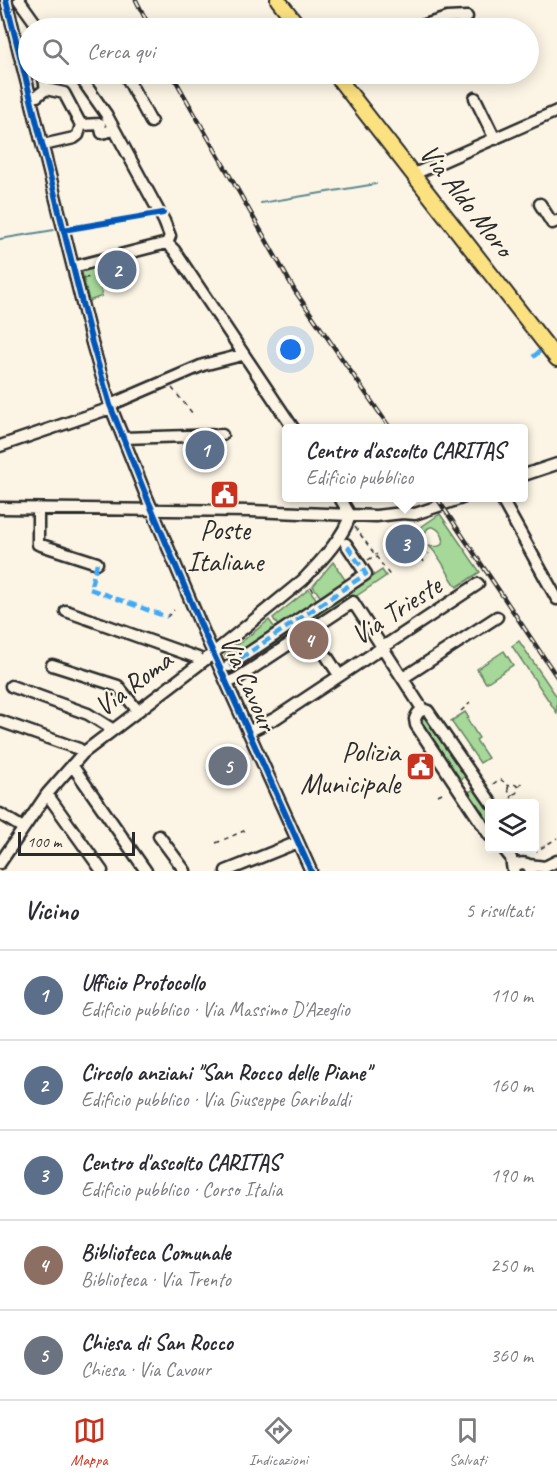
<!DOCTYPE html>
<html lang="it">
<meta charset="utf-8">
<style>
:root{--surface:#fff;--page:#f2f2f3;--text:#2b2b33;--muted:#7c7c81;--line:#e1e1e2;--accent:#c8321e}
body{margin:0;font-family:Caveat,sans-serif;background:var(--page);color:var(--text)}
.controls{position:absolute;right:18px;bottom:18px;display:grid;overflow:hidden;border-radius:6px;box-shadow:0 3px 15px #0003}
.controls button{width:54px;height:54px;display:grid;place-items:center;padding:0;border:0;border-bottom:2px solid var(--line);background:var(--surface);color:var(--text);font:30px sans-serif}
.scale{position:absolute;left:18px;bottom:15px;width:117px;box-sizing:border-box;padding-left:6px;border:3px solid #2b2b2b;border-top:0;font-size:16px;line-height:21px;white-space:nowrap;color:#2b2b2b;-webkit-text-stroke:4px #fcf5e5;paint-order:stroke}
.you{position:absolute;left:291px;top:350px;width:21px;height:21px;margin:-15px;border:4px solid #fff;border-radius:50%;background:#1a73e8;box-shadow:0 0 0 9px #1a73e833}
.badge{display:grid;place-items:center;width:39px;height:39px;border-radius:50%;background:var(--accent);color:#fff;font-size:20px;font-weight:700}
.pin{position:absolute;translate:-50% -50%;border:3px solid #fff;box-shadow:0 2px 6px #0006}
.popup{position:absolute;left:282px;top:424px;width:246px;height:78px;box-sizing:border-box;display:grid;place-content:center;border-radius:6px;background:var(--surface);filter:drop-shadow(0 2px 4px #0005);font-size:20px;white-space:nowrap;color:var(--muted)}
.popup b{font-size:22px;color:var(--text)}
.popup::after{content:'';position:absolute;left:50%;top:100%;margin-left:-12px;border:12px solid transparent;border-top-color:var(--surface)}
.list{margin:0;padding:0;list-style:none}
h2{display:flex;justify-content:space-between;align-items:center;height:78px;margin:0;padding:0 24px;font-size:26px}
h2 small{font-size:20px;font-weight:400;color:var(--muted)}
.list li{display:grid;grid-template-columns:39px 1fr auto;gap:18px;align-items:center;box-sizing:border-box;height:90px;padding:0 24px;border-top:2px solid var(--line)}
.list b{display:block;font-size:22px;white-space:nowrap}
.list p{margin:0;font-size:20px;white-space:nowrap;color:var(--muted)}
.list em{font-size:20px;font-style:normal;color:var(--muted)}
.icon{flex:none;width:33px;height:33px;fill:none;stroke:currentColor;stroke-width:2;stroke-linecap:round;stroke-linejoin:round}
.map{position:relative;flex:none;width:557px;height:871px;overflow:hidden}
.search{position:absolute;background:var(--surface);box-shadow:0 3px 15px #0003;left:18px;right:18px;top:18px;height:66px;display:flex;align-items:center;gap:15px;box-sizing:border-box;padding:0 21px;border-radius:33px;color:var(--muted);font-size:22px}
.sheet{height:528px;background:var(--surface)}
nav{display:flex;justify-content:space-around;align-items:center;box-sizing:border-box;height:84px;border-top:2px solid var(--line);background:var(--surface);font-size:16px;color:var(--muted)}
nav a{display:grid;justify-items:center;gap:3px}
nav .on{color:var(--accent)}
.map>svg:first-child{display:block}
.green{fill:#a6d89a;stroke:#688262;stroke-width:1.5}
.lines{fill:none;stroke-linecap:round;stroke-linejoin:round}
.stream{stroke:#5b8a93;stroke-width:2}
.minor-casing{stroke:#2b2b2b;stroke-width:15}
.major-casing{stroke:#2b2b2b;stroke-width:18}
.path{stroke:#2b2b2b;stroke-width:1.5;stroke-dasharray:4.5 4.5;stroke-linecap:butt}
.minor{stroke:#fcf5e5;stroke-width:10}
.major{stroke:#fbe180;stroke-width:14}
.rail-casing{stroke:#2b2b2b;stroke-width:4.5}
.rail{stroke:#fcf5e5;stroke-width:2;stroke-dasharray:7;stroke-linecap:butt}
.quiet{stroke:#3fa9f5;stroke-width:4.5;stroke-dasharray:9 4.5;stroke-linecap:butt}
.cycleway-casing{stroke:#fcf5e5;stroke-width:10}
.cycleway{stroke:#0057b8;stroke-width:6}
.labels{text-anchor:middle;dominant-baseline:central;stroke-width:4.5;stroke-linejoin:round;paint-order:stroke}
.street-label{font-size:28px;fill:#2b2b2b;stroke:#fcf5e5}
.poi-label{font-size:28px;fill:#2b2b2b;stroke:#fcf5e5}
</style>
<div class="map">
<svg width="557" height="871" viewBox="0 0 557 871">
<rect width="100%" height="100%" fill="#fcf5e5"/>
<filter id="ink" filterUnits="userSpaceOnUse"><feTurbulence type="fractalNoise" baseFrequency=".0167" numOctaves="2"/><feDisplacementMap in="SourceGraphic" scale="12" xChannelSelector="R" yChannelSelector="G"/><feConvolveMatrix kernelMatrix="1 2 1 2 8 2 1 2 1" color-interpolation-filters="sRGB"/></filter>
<g filter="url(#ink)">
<path class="green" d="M 97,265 L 102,296 L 89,301 L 81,269 Z
M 440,514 L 480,572 L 457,587 C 446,573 443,559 429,546 C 463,552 426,505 424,540 L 415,541 L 409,535 Z
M 333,562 L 346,581 L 321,598 L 313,586 Z
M 382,570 L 386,576 L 352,599 L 348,592 Z
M 309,589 L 317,600 L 278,626 L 273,618 Z
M 344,595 L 348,602 L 310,627 L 305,621 Z
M 269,620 L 275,628 L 228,660 L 225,655 Z
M 302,623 L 306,630 L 268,656 L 263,649 Z
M 519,641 L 557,697 L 557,713 L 512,646 Z
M 504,651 L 513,665 L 486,683 L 477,669 Z
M 465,712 L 469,718 L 467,719 L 479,738 L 476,740 L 488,758 L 480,763 L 451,721 Z
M 425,715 L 468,775 L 458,781 L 420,724 L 419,718 Z
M 477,788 L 489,807 L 489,828 L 466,793 Z"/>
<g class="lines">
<path class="stream" d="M 261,203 L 376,184
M 0,239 L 54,230"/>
<defs>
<path id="minor" d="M 6,0 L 92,343 L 110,405 L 145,493 L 205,635 L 311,871
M 19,0 L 39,28
M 415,28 L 447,18 L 467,17
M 78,74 L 106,114 L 164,221 L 170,236 L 167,243
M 125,74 L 151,122
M 30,97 L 37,96 L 46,89 L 43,74
M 475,98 L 495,139
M 81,125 L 100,124 L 102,133 L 114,130
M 43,145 L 74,138 L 78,135 L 81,125 L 64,93 L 46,89
M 414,174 L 557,111
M 540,204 L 552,223 L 557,221
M 167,243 L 174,250 L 293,428
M 73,267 L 167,243
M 110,405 L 203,365 L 242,355
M 123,438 L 222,435
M 0,446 L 111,408
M 524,475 L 557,464
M 340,498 L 350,515
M 501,498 L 557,599
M 0,508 L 251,511 L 376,516 L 403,513 L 415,514 L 462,498
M 38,509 L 38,544 L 97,563
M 66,611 L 198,658 L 201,662
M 310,631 L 339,675
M 52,665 L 118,686 L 137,710
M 229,666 L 366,574 L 346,544
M 403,678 L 497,617
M 227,683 L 238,678 L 353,602 L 423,710
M 11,686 L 88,714 L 112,729
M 0,721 L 79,749 L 83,753
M 248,732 L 276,718 L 478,584
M 72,765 L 146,871
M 47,794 L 102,871
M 0,814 L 23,828
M 159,836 L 185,871
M 490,836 L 416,725 L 415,719 C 417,713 421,708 428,711 L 492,804
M 503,848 L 511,858 L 513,871
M 0,863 L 47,794 L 83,753 L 206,659 L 303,580 C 318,564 345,536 350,515
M 529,865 L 545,867 L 557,861
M 226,871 L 298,842
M 513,871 C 515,864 520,862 527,864 L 531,870"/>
<path id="major" d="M 278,0 L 300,28
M 335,74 L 557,359"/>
</defs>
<use href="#minor" class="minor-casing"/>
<use href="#major" class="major-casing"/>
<path class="path" d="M 84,278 L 100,276
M 172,388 L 193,414
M 355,527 L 391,577
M 407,536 L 414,545 L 424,562
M 415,544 L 424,546 L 429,554
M 368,560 L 377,554
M 311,587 L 316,595
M 167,617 L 174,610
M 461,711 L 470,703
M 493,784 L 500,779 L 509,786
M508 789a5 5 0 1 1 10 0a5 5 0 1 1-10 0Z
M 518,786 L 524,781
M 512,794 L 511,801 L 513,804
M 438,795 L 444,792
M 216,843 L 246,830
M 534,848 L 537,851 L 557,838"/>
<use href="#minor" class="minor"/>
<use href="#major" class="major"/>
<defs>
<path id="rail" d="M 136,0 L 150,28
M 172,74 L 295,291 L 390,428
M 437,498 L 557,677"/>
</defs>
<use href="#rail" class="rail-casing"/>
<use href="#rail" class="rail"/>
<path class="quiet" d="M 533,357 L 540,351
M 97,563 L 90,589 L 167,617
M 229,666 L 366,574 L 346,544"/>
<defs>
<path id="cycleway" d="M 6,0 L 92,343 L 110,405 L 145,493 L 205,635 L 311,871
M 69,229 L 163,213"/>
</defs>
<use href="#cycleway" class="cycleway-casing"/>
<use href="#cycleway" class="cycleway"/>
</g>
</g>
<defs>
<symbol id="civic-square" viewBox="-11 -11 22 22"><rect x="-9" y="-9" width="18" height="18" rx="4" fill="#c8321e" stroke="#fcf5e5"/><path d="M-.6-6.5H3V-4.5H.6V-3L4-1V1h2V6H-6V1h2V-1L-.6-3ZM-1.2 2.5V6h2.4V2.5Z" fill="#fff"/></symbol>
</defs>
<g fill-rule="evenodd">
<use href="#civic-square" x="208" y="478" width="33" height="33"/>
<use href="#civic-square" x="404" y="750" width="33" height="33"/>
</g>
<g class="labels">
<g class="street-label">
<text transform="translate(467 200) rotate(52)">Via Aldo Moro</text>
<text transform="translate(396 610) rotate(-33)">Via Trieste</text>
<text transform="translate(133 683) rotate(-37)">Via Roma</text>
<text transform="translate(249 683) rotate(66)">Via Cavour</text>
</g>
<g class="poi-label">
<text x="225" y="529">Poste<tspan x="225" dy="32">Italiane</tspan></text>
<text x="400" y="751" text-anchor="end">Polizia<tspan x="400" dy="32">Municipale</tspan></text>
</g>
</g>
</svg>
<div class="controls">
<button><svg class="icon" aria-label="layers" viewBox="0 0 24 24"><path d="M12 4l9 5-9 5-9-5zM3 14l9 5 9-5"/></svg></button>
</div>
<div class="scale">100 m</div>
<div class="you"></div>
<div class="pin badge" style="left:205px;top:450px;background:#5c6f8a">1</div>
<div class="pin badge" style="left:117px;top:270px;background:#5c6f8a">2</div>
<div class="pin badge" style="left:405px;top:544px;background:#5c6f8a">3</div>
<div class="popup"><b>Centro d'ascolto CARITAS</b>Edificio pubblico</div>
<div class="pin badge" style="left:309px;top:640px;background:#8d6e63">4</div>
<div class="pin badge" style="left:228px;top:766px;background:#6b7280">5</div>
<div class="search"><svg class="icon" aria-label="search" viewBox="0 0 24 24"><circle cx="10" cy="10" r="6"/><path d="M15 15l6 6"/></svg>Cerca qui</div>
</div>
<section class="sheet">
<h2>Vicino<small>5 risultati</small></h2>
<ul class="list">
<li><span class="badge" style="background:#5c6f8a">1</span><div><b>Ufficio Protocollo</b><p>Edificio pubblico · Via Massimo D'Azeglio</p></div><em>110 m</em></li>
<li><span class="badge" style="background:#5c6f8a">2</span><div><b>Circolo anziani &quot;San Rocco delle Piane&quot;</b><p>Edificio pubblico · Via Giuseppe Garibaldi</p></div><em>160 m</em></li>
<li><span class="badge" style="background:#5c6f8a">3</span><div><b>Centro d'ascolto CARITAS</b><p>Edificio pubblico · Corso Italia</p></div><em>190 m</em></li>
<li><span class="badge" style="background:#8d6e63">4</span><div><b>Biblioteca Comunale</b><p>Biblioteca · Via Trento</p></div><em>250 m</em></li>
<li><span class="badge" style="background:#6b7280">5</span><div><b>Chiesa di San Rocco</b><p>Chiesa · Via Cavour</p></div><em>360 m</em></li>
</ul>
</section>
<nav>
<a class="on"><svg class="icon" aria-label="map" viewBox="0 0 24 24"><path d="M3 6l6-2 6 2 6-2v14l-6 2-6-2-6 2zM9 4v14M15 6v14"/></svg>Mappa</a>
<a><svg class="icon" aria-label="directions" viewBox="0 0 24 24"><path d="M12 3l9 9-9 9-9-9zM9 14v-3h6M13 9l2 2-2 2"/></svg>Indicazioni</a>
<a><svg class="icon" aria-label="saved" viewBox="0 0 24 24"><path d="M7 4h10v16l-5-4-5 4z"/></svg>Salvati</a>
</nav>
